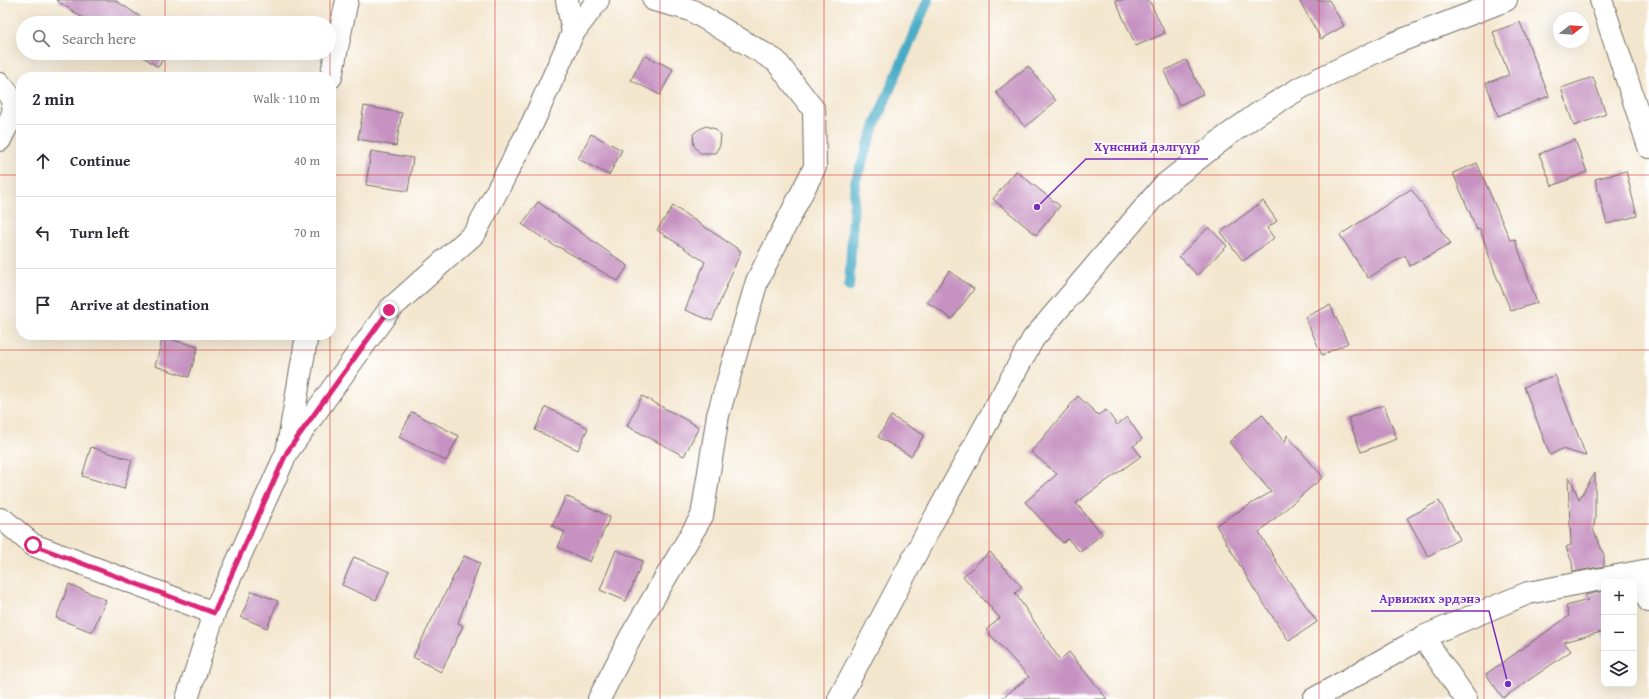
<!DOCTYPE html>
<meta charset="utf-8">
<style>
:root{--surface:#fff;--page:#f2f2f3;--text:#2b2b33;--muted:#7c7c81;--line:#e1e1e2}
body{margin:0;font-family:"Gentium Book Plus",serif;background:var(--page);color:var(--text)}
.controls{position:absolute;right:12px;bottom:12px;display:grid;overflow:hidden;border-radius:8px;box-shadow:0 4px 16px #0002}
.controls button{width:36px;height:36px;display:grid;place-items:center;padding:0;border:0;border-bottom:1px solid var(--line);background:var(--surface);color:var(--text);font:20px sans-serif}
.compass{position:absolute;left:1553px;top:12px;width:36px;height:36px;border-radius:50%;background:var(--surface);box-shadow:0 4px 16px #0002;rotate:73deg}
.stop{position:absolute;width:12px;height:12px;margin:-9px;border:3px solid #db2777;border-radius:50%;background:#fff}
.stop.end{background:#db2777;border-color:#fff;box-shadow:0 1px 4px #0008}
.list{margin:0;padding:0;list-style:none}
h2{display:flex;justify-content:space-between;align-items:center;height:52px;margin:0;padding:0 16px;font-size:17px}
h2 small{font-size:13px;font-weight:400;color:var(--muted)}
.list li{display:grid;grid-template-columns:26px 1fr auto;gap:12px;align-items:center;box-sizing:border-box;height:72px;padding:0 16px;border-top:1px solid var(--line)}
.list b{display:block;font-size:15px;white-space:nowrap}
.list em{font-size:13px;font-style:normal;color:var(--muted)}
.icon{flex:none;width:22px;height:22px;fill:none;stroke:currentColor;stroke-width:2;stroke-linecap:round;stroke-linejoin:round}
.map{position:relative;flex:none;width:1649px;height:699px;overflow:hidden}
.search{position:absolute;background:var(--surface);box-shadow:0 4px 16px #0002;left:16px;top:16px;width:320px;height:44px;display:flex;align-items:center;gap:10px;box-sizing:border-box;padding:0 14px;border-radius:22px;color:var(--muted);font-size:15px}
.panel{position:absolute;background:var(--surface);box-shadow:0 4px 16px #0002;left:16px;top:72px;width:320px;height:268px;border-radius:16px}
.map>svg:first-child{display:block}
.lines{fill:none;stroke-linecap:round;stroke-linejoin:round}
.stream{stroke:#47aac6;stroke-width:10}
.building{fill:#c692c1}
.minor-casing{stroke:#716c64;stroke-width:24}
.minor{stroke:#fff;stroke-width:22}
.route{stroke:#db2777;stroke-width:5}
.grid{fill:none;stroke:#d62828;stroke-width:1;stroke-opacity:0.55}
.leader{fill:none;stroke:#7b2cbf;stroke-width:1.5}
.callout-dot{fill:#7b2cbf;stroke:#fff;stroke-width:1.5}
.callout-label{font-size:13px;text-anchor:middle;font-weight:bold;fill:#7b2cbf;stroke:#fff;stroke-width:3.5;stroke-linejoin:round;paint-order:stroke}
</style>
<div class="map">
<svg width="1649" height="699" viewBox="0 0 1649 699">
<rect width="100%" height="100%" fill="#fff"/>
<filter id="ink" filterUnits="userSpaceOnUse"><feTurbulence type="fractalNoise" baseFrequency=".025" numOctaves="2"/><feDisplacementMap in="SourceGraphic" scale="8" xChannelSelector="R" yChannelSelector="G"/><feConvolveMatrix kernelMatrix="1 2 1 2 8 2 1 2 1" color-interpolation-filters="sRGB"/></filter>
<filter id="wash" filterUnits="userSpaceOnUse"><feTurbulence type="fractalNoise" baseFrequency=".012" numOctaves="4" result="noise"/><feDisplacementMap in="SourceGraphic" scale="16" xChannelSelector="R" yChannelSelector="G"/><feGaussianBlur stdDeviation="0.9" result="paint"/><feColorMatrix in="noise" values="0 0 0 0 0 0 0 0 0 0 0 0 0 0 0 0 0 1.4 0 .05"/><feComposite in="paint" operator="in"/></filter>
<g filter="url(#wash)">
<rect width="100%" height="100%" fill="#f3e6ce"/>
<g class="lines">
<path class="stream" d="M 849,287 L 855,182 L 876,122 L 928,0"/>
</g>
<g id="blocks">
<path class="building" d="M 56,0 L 115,0 L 150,23 L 91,23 Z
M 1115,0 L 1149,0 L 1165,33 L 1136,46 Z
M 1299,0 L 1329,0 L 1344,26 L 1321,39 Z
M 1520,22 L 1549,96 L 1498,116 L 1486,83 L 1509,75 L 1493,32 Z
M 137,53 L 167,53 L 158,67 Z
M 644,55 L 673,69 L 660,95 L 631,80 Z
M 1186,60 L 1203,94 L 1179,105 L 1164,71 Z
M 1028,66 L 1056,101 L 1025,127 L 996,92 Z
M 1593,77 L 1606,114 L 1574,126 L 1561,88 Z
M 364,106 L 402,113 L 396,146 L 358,139 Z
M 706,126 L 715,129 L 721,135 L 720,145 L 715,153 L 700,153 L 694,146 L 693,134 L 698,130 Z
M 591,134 L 622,150 L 609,175 L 578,159 Z
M 1575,140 L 1587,172 L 1552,186 L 1539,154 Z
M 371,151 L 413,158 L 408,191 L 366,185 Z
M 1477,163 L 1510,240 L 1515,239 L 1537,303 L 1511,311 L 1495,273 L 1480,229 L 1477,230 L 1453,173 Z
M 1016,171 L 1060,206 L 1036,235 L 993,199 Z
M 1626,171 L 1637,216 L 1607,224 L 1595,179 Z
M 1411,189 L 1451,244 L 1410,266 L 1405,255 L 1368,278 L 1340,235 Z
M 1263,201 L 1277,221 L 1267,228 L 1274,238 L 1243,261 L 1221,232 Z
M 538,202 L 628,266 L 618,281 L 557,246 L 556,247 L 522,224 Z
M 673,206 L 741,251 L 712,321 L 685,310 L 705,262 L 657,230 Z
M 1209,227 L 1227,246 L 1197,275 L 1179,256 Z
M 949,271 L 974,289 L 952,319 L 927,302 Z
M 1330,305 L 1348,343 L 1322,355 L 1305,317 Z
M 163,337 L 198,347 L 189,377 L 155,366 Z
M 1555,375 L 1586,456 L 1562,449 L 1550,455 L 1524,387 Z
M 642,396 L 699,427 L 684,456 L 627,426 Z
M 1078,396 L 1098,415 L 1106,410 L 1117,425 L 1127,417 L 1142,439 L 1133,446 L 1141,456 L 1076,503 L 1102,534 L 1080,552 L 1068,539 L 1063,543 L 1025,502 L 1057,474 L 1031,452 Z
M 1384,405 L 1397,439 L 1361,452 L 1348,418 Z
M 546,407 L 588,428 L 578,450 L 535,430 Z
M 412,412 L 459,436 L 446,461 L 399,437 Z
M 1262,414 L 1285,443 L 1287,435 L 1323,477 L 1259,532 L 1282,571 L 1317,622 L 1289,641 L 1254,589 L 1216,525 L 1271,492 L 1229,442 Z
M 891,416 L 924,435 L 911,456 L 878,437 Z
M 91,447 L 132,460 L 124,489 L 82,476 Z
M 1595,473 L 1595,520 L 1593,529 L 1604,555 L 1604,566 L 1573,572 L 1572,562 L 1566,547 L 1571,545 L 1568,478 L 1570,478 L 1579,499 Z
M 566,496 L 610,517 L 590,562 L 558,547 L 565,532 L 552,526 Z
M 1439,501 L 1460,539 L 1428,556 L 1407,518 Z
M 616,550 L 643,561 L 626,601 L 600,590 Z
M 990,552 L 1022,587 L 1015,593 L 1060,660 L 1069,652 L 1107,699 L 1001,699 L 1029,677 L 986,630 L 1000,618 L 963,576 Z
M 464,556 L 480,563 L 458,623 L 463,626 L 441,672 L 413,657 Z
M 354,557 L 390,572 L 376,600 L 342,585 Z
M 69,584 L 106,600 L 92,632 L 56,618 Z
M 252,591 L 278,601 L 267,628 L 241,617 Z
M 1604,591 L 1604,638 L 1601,632 L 1564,642 L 1571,651 L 1503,698 L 1486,674 L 1569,616 L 1566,606 L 1588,600 L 1585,595 Z"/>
</g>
</g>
<g filter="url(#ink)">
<use href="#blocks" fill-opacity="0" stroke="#716c64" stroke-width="1"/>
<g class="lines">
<defs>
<path id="minor" d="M 567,0 L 573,33
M 1601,0 L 1649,147
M 331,77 L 347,0
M 0,84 C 23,108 12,114 0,140
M 287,452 L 389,310 L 475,233 L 533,122 L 573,33 L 598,0
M 0,519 L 5,521 L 33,545 L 214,613
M 1632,573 L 1649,601
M 1423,637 L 1466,699
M 187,699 L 214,613 L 287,452 L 307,335
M 599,699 L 631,636 L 702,516 L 718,415 L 757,281 L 815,167 L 814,110 L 776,61 L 691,10 L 654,0
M 839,699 L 931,525 L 1033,339 L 1163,186 L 1228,135 L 1259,113 L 1302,87 L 1392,44 L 1506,0
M 1314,699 L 1423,637 L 1528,593 L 1649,570"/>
</defs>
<use href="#minor" class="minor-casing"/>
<use href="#minor" class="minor"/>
</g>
</g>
<g class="lines" filter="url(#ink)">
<path class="route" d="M 33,545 L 214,613 L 287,452 L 389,310"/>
</g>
<path class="grid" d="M 165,0 L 165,23M 330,0 L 330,77M 495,0 L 495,699M 660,0 L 660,699M 824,0 L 824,699M 989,0 L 989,699M 1154,0 L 1154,699M 1319,0 L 1319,699M 1484,0 L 1484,699M 165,53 L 165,77M 0,175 L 21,175M 331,175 L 1649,175M 165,335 L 165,699M 330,335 L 330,699M 0,350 L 1649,350M 0,524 L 1649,524"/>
<path class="leader" d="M1037 207L1086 159H1208M1508 684L1489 611H1371"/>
<g class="callout-dot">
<circle cx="1037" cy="207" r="4"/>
<circle cx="1508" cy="684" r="4"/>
</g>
<g class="callout-label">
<text x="1147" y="151">Хүнсний дэлгүүр</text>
<text x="1430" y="603">Арвижих эрдэнэ</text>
</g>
</svg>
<div class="controls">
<button>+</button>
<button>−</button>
<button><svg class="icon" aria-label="layers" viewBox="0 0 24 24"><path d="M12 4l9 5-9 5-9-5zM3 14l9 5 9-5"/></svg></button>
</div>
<svg class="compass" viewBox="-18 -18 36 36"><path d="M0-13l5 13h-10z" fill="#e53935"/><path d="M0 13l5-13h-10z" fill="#7c7c81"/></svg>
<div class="stop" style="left:33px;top:545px"></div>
<div class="stop end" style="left:389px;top:310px"></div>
<div class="search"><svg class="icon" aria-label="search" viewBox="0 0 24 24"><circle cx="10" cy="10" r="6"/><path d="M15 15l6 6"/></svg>Search here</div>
<section class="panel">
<h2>2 min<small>Walk · 110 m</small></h2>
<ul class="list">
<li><svg class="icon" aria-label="ahead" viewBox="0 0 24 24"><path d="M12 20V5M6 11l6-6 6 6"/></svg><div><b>Continue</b></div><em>40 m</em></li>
<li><svg class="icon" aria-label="left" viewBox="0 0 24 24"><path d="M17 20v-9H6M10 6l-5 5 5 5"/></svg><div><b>Turn left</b></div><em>70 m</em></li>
<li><svg class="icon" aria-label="arrive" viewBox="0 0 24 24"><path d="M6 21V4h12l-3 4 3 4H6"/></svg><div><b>Arrive at destination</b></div></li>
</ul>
</section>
</div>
